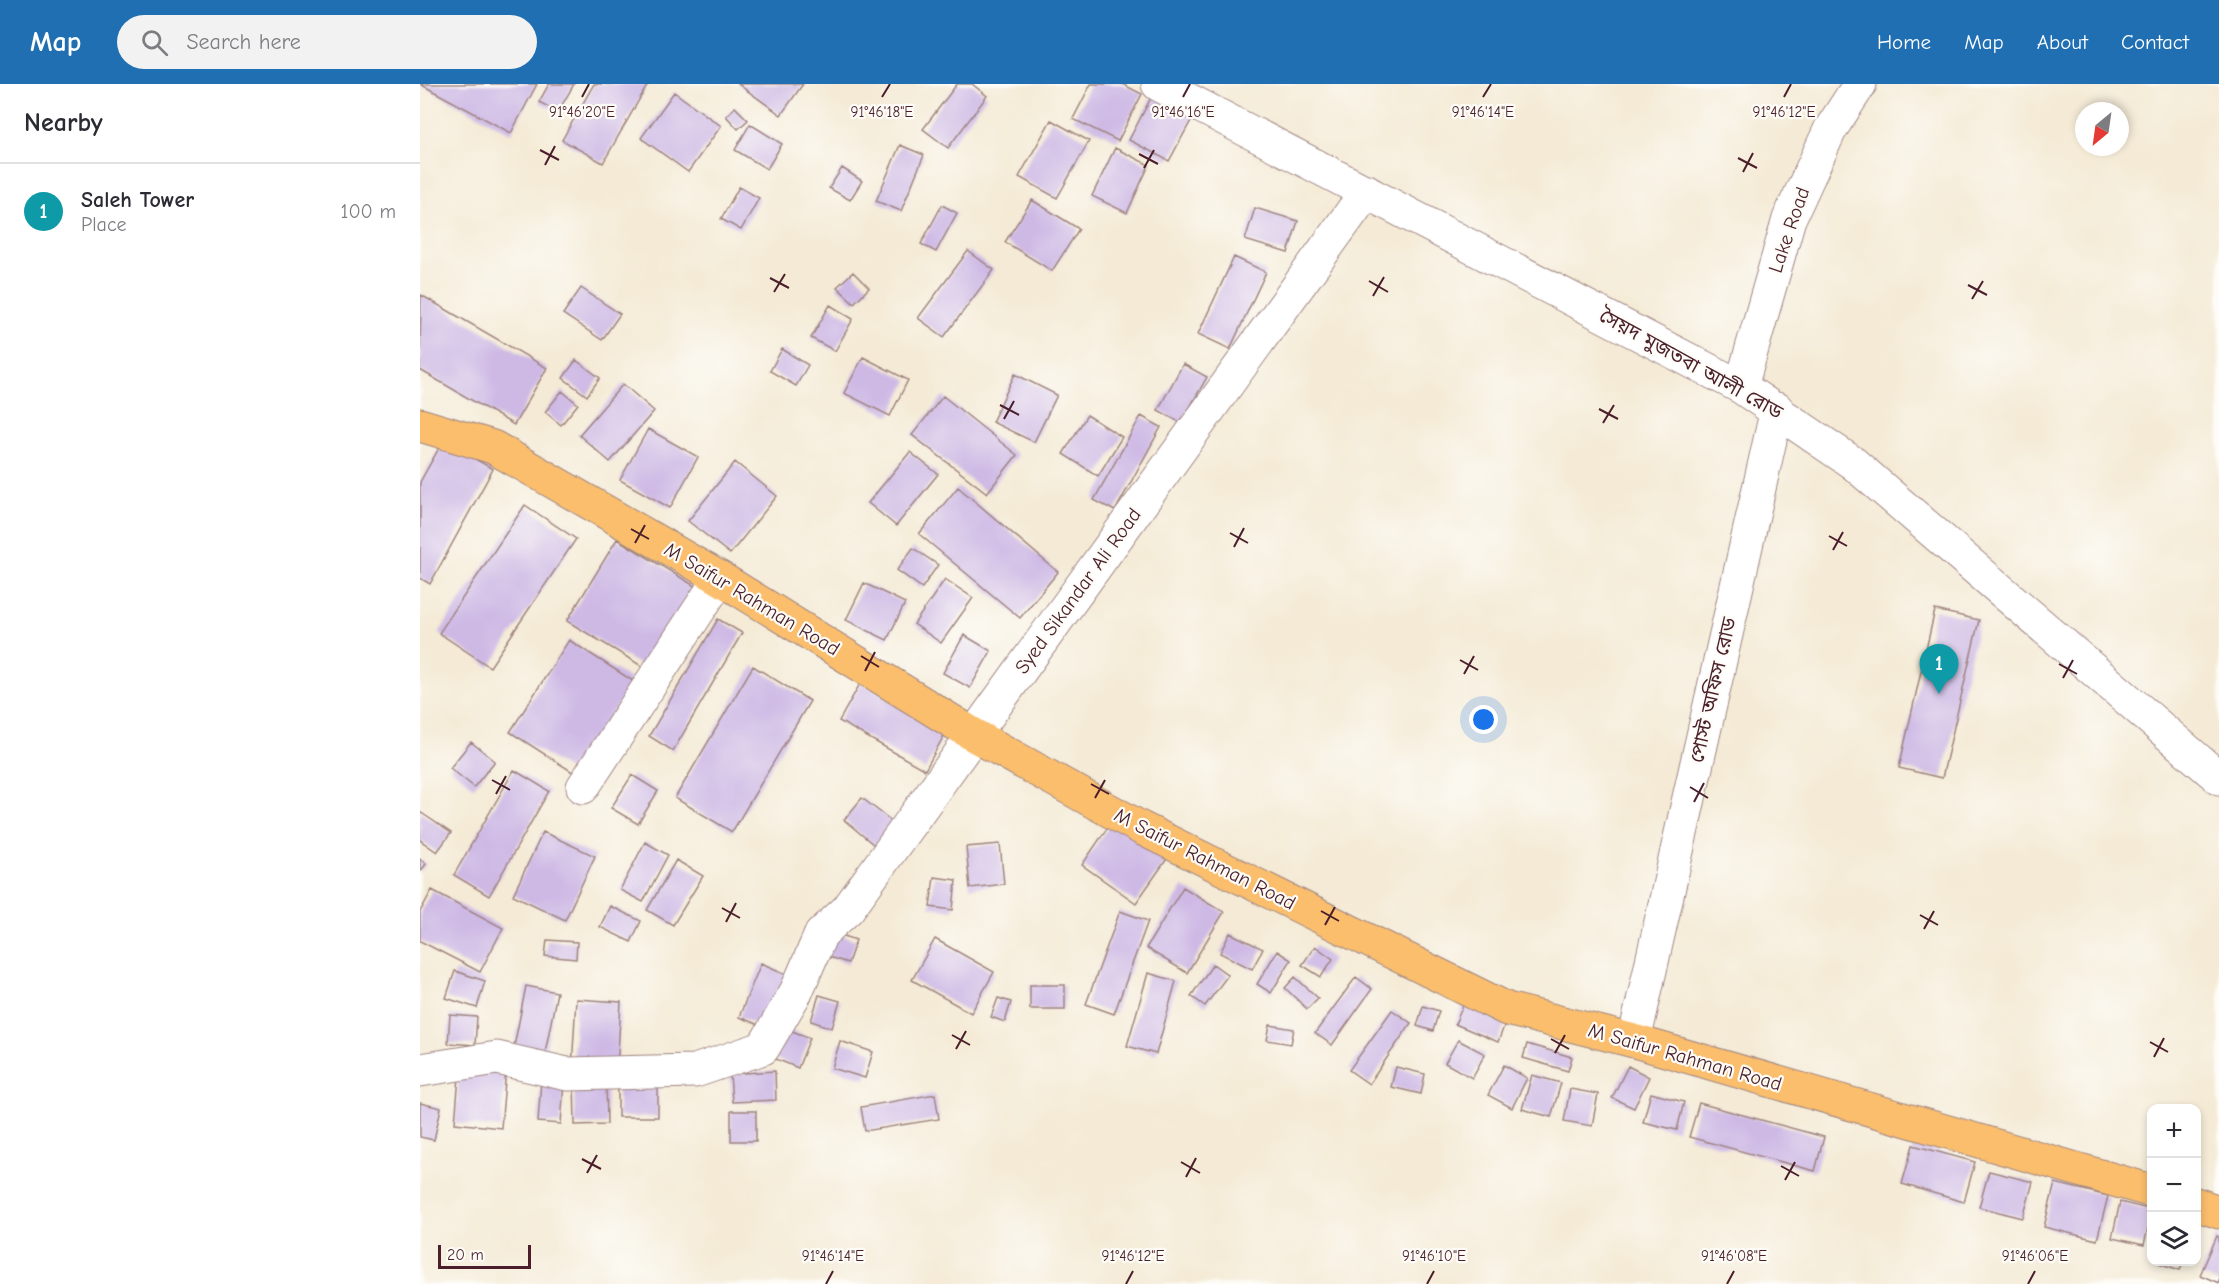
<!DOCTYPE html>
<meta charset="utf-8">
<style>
:root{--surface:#fff;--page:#f2f2f3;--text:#2b2b33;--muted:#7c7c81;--line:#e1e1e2;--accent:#1f6fb2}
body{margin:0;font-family:"Comic Neue","Noto Sans Bengali",sans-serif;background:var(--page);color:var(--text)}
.controls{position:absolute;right:18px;bottom:18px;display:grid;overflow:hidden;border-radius:12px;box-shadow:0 3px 9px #0003}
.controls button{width:54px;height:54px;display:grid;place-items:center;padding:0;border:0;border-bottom:2px solid var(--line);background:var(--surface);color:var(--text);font:30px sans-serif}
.compass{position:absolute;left:1655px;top:18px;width:54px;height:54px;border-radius:50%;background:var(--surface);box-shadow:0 3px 9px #0003;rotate:209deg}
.scale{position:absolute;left:18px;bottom:15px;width:93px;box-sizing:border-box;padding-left:6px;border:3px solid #4a1f2b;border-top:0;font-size:16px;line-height:21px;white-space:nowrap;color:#4a1f2b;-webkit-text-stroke:4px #fdfcf7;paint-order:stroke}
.you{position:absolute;left:1064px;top:636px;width:21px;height:21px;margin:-15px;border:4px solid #fff;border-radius:50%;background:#1a73e8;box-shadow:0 0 0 9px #1a73e833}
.badge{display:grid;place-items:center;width:39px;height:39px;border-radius:50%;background:var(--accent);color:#fff;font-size:20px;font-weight:700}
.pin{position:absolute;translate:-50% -50px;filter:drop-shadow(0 2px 3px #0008)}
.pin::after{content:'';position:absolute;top:32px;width:21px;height:18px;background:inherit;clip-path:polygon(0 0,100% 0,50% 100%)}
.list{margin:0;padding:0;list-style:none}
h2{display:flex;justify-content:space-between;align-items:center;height:78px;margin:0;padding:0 24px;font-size:26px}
h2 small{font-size:20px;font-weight:400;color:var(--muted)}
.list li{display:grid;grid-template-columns:39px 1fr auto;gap:18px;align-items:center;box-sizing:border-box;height:96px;padding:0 24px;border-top:2px solid var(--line)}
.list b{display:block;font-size:22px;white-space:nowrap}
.list p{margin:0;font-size:20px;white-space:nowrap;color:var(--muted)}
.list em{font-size:20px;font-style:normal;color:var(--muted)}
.icon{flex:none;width:33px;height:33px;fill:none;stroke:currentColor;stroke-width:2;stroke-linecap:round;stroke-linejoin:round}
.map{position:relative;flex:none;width:1799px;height:1200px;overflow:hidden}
header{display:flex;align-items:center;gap:36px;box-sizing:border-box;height:84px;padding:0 30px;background:var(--accent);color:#fff}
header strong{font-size:28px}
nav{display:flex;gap:33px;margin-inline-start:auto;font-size:21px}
.search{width:420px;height:54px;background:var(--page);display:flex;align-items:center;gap:15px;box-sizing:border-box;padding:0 21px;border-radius:33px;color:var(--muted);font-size:22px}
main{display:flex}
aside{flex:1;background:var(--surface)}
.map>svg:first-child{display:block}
.building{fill:#ceb9e5}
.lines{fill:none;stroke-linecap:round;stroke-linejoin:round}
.minor-casing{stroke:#9f8480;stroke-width:35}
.major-casing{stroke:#9f8480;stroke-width:35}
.minor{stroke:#fff;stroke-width:33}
.major{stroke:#fabe6d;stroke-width:33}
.ticks{fill:none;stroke:#4a1f2b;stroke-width:2}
.labels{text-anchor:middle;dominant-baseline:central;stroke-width:4.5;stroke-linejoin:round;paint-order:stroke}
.street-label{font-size:20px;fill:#4a1f2b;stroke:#fdfcf7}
.ticks-label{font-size:15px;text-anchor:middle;fill:#4a1f2b;stroke:#fdfcf7;stroke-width:4.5;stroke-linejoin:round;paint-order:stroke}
</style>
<header>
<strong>Map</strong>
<div class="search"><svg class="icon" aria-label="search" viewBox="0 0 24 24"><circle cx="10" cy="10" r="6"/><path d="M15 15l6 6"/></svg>Search here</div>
<nav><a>Home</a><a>Map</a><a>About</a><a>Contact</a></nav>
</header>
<main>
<aside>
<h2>Nearby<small></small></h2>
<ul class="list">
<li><span class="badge" style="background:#0f9aa8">1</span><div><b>Saleh Tower</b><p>Place</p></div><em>100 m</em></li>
</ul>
</aside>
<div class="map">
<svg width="1799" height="1200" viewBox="0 0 1799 1200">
<rect width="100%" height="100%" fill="#fdfcf7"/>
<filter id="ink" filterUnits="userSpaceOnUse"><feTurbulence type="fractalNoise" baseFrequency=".0167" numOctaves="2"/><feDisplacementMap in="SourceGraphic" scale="12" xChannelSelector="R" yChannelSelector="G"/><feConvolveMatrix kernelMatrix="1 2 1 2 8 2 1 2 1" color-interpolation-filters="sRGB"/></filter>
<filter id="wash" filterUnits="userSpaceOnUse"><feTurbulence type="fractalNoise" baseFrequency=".008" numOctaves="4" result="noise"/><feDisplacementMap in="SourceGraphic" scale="24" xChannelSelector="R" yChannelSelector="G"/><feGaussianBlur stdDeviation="1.35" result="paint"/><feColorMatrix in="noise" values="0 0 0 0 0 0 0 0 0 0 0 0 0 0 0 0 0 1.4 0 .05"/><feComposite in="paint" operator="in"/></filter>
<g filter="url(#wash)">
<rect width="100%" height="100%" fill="#f4ead5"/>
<g id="blocks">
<path class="building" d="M 0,0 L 117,0 L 91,49 Z
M 129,0 L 154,0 L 138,28 L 119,18 Z
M 174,0 L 228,0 L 183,79 L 142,56 Z
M 318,0 L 383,0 L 361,31 Z
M 537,0 L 552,0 L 567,12 L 528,64 L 503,45 Z
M 671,0 L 702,0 L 722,10 L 698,57 L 653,35 Z
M 254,8 L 301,42 L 268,88 L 221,54 Z
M 733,10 L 774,31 L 749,77 L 709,56 Z
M 315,23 L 328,36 L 318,45 L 306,32 Z
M 631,36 L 669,57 L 637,114 L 599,93 Z
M 330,40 L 362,60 L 347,85 L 315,66 Z
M 480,61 L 504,71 L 481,127 L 456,117 Z
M 695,64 L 729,81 L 707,129 L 672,112 Z
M 422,84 L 442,97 L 430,116 L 409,104 Z
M 319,103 L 339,114 L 321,146 L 301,135 Z
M 612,116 L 659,145 L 632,187 L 585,158 Z
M 522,121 L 537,129 L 516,168 L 501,160 Z
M 835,124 L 878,137 L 868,169 L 825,156 Z
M 548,167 L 574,186 L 524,253 L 498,234 Z
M 814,173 L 846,188 L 810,265 L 778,250 Z
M 433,188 L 449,204 L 434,219 L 417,203 Z
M 161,204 L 200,230 L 182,256 L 143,230 Z
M 1,211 L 127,284 L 94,341 L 0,286 Z
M 410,221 L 433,235 L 415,267 L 391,254 Z
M 362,265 L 388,281 L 376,302 L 350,287 Z
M 443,273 L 488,296 L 470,332 L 424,309 Z
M 156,276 L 180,294 L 167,312 L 143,294 Z
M 763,280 L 787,293 L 761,339 L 738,326 Z
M 595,290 L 637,311 L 614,358 L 572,338 Z
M 203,300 L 234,327 L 190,378 L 159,351 Z
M 142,307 L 158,320 L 141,341 L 125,328 Z
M 523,312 L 597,371 L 567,409 L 492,351 Z
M 667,331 L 702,353 L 678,392 L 643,370 Z
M 721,332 L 741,343 L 695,427 L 674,416 Z
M 228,345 L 278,373 L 250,424 L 200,396 Z
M 23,357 L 73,385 L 10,500 L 0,494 L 0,398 Z
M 490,368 L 518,390 L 476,442 L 448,419 Z
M 315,378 L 357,412 L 310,470 L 268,437 Z
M 538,403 L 638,488 L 600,534 L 499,450 Z
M 105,421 L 156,455 L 70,583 L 19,549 Z
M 197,455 L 283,507 L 233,589 L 147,537 Z
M 493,464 L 518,481 L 502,504 L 477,486 Z
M 525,495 L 553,514 L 521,559 L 494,540 Z
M 444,499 L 485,519 L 467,556 L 426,536 Z
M 1515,526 L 1559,536 L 1522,694 L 1479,684 Z
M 298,535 L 322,549 L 253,667 L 229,652 Z
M 544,551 L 571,567 L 550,604 L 523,589 Z
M 149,556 L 213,597 L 154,689 L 90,648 Z
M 333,582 L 390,617 L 312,748 L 255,714 Z
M 441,598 L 527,646 L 505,686 L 419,637 Z
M 51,658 L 75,677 L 54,703 L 30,684 Z
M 94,686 L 129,707 L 69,812 L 34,791 Z
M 212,691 L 238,707 L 218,740 L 191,724 Z
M 442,714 L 478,742 L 459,765 L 424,736 Z
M 0,728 L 31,749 L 17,768 L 0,756 Z
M 694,734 L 749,772 L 716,819 L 662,781 Z
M 123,748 L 175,772 L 145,836 L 93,811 Z
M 225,758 L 248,771 L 223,818 L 200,806 Z
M 580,760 L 584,800 L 550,804 L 546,763 Z
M 0,775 L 6,780 L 0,788 Z
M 256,776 L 283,792 L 253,841 L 227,826 Z
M 514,793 L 536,796 L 533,826 L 510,823 Z
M 763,803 L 804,828 L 767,889 L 726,864 Z
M 12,806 L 83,844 L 60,888 L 0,857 L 0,828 Z
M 190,822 L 221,837 L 211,858 L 180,843 Z
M 700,827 L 728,837 L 694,930 L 666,920 Z
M 409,847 L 436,856 L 428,879 L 402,871 Z
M 810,849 L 843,865 L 832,885 L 800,869 Z
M 515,855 L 574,888 L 551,929 L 492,896 Z
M 127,856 L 157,858 L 156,875 L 125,872 Z
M 895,862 L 913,875 L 901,893 L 882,881 Z
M 857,867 L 871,876 L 851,909 L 837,900 Z
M 341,879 L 366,890 L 344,943 L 319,933 Z
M 793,880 L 808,891 L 785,922 L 771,912 Z
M 35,887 L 65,897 L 57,924 L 26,914 Z
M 728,889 L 756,897 L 736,970 L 707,962 Z
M 875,893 L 898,914 L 887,925 L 865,904 Z
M 936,893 L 952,905 L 912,961 L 895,949 Z
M 610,901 L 645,901 L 645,925 L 610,925 Z
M 106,902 L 137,908 L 123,979 L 92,973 Z
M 399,911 L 420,917 L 412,944 L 391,937 Z
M 578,914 L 591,918 L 585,938 L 571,933 Z
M 156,915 L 201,918 L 197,986 L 152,984 Z
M 1044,919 L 1086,937 L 1078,958 L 1035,940 Z
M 1003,922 L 1019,927 L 1013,947 L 997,942 Z
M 972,926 L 991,939 L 949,1000 L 929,986 Z
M 30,931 L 57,933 L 55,961 L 28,959 Z
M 850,941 L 874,945 L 871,960 L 847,956 Z
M 367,945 L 390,954 L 378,984 L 356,975 Z
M 1038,956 L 1065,970 L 1052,994 L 1025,979 Z
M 420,957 L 453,968 L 445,994 L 412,984 Z
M 1107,960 L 1152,973 L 1148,987 L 1103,974 Z
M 40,981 L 86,986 L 81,1044 L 35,1039 Z
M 1084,981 L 1107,994 L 1092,1024 L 1068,1011 Z
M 1208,982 L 1229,993 L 1214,1024 L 1192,1014 Z
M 976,983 L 1005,990 L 1001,1010 L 971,1003 Z
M 355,987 L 356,1016 L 312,1018 L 310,990 Z
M 1112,991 L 1141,999 L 1131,1033 L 1102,1025 Z
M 238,993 L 238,1033 L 198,1033 L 198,994 Z
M 186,995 L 187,1040 L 155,1041 L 154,996 Z
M 121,996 L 144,998 L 141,1040 L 118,1038 Z
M 1150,1005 L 1178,1010 L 1172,1042 L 1144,1037 Z
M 1231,1009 L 1264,1018 L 1257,1046 L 1223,1038 Z
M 515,1010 L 519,1035 L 445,1047 L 441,1023 Z
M 0,1019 L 21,1024 L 14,1056 L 0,1053 Z
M 1279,1019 L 1404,1053 L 1395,1087 L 1269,1053 Z
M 311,1027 L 336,1027 L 336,1057 L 311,1057 Z
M 1493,1061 L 1555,1078 L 1544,1118 L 1482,1100 Z
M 1569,1087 L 1613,1098 L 1603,1134 L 1559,1123 Z
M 1635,1099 L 1688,1112 L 1677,1156 L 1624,1143 Z
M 1700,1118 L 1732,1126 L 1724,1161 L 1692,1154 Z
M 1797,1152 L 1799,1153 L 1799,1199 L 1780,1191 Z
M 1735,1178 L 1763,1178 L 1760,1186 Z"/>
</g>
</g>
<g filter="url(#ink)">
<use href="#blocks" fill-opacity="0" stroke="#9f8480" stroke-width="1.5"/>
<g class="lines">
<defs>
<path id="minor" d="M 738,0 L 1321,303 L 1433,379 L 1799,694
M 1321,303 L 1369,135 L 1410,46 L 1440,0
M 163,703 L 300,494
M 1214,957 L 1357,325
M 0,986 L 77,974 L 147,990 L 275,987 L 343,964 L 376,908 L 401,850 L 428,825 L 947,107"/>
<path id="major" d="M 0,341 L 73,363 L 300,494 L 554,651 L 721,744 L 1087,925 L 1214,957 L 1732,1107
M 1776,1120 L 1799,1128"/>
</defs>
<use href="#minor" class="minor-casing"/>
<use href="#major" class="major-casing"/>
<use href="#minor" class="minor"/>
<use href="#major" class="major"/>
</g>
</g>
<path class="ticks" d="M 162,13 L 169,0M 462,13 L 470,0M 763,13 L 770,0M 1063,13 L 1071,0M 1364,13 L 1371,0M 120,66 L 139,76M 719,70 L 738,80M 1318,74 L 1337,84M 125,81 L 135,62M 724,84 L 734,66M 1323,88 L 1333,69M 350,194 L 369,204M 949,197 L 968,208M 1548,201 L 1567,211M 354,208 L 365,190M 953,212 L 964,193M 1552,215 L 1563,197M 580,321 L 599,331M 1179,325 L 1198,335M 584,335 L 594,317M 1183,339 L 1194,321M 211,445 L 229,455M 810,449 L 828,459M 1409,452 L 1427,462M 215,459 L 225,441M 814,463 L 824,444M 1413,466 L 1423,448M 441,572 L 459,583M 1040,576 L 1058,586M 1639,580 L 1657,590M 445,587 L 455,568M 1044,590 L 1054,572M 1643,594 L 1653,576M 72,696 L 90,706M 671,700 L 689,710M 1270,703 L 1288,714M 76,710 L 86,692M 675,714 L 685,696M 1274,718 L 1284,699M 302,824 L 320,834M 901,827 L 919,837M 1500,831 L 1518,841M 306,838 L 316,819M 905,841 L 915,823M 1504,845 L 1514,827M 532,951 L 550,961M 1131,955 L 1149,965M 1730,958 L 1748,968M 536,965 L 546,947M 1135,969 L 1145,951M 1734,973 L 1744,954M 162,1075 L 181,1085M 761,1078 L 780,1089M 1361,1082 L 1379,1092M 167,1089 L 177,1071M 766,1093 L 776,1074M 1365,1096 L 1375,1078M 406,1200 L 413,1187M 706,1200 L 713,1187M 1007,1200 L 1014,1187M 1307,1200 L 1314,1187M 1608,1200 L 1615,1187"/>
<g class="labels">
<g class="street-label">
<text transform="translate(1369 146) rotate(-71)">Lake Road</text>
<text transform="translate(1271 280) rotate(29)">সৈয়দ মুজতবা আলী রোড</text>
<text transform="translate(658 507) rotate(-54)">Syed Sikandar Ali Road</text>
<text transform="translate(332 515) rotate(31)">M Saifur Rahman Road</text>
<text transform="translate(1293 606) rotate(-77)">পোস্ট অফিস রোড</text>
<text transform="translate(785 775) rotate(27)">M Saifur Rahman Road</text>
<text transform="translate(1265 973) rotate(16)">M Saifur Rahman Road</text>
</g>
</g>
<g class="ticks-label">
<text x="162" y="33">91°46'20"E</text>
<text x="462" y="33">91°46'18"E</text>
<text x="763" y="33">91°46'16"E</text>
<text x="1063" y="33">91°46'14"E</text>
<text x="1364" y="33">91°46'12"E</text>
<text x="413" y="1177">91°46'14"E</text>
<text x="713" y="1177">91°46'12"E</text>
<text x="1014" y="1177">91°46'10"E</text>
<text x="1314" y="1177">91°46'08"E</text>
<text x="1615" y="1177">91°46'06"E</text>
</g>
</svg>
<div class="controls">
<button>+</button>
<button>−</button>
<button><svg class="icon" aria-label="layers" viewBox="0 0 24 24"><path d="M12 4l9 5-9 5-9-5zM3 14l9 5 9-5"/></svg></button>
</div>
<svg class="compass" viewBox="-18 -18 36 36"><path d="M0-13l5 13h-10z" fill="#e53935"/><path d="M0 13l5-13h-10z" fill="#7c7c81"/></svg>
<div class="scale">20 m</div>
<div class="you"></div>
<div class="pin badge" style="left:1519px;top:610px;background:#0f9aa8">1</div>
</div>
</main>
